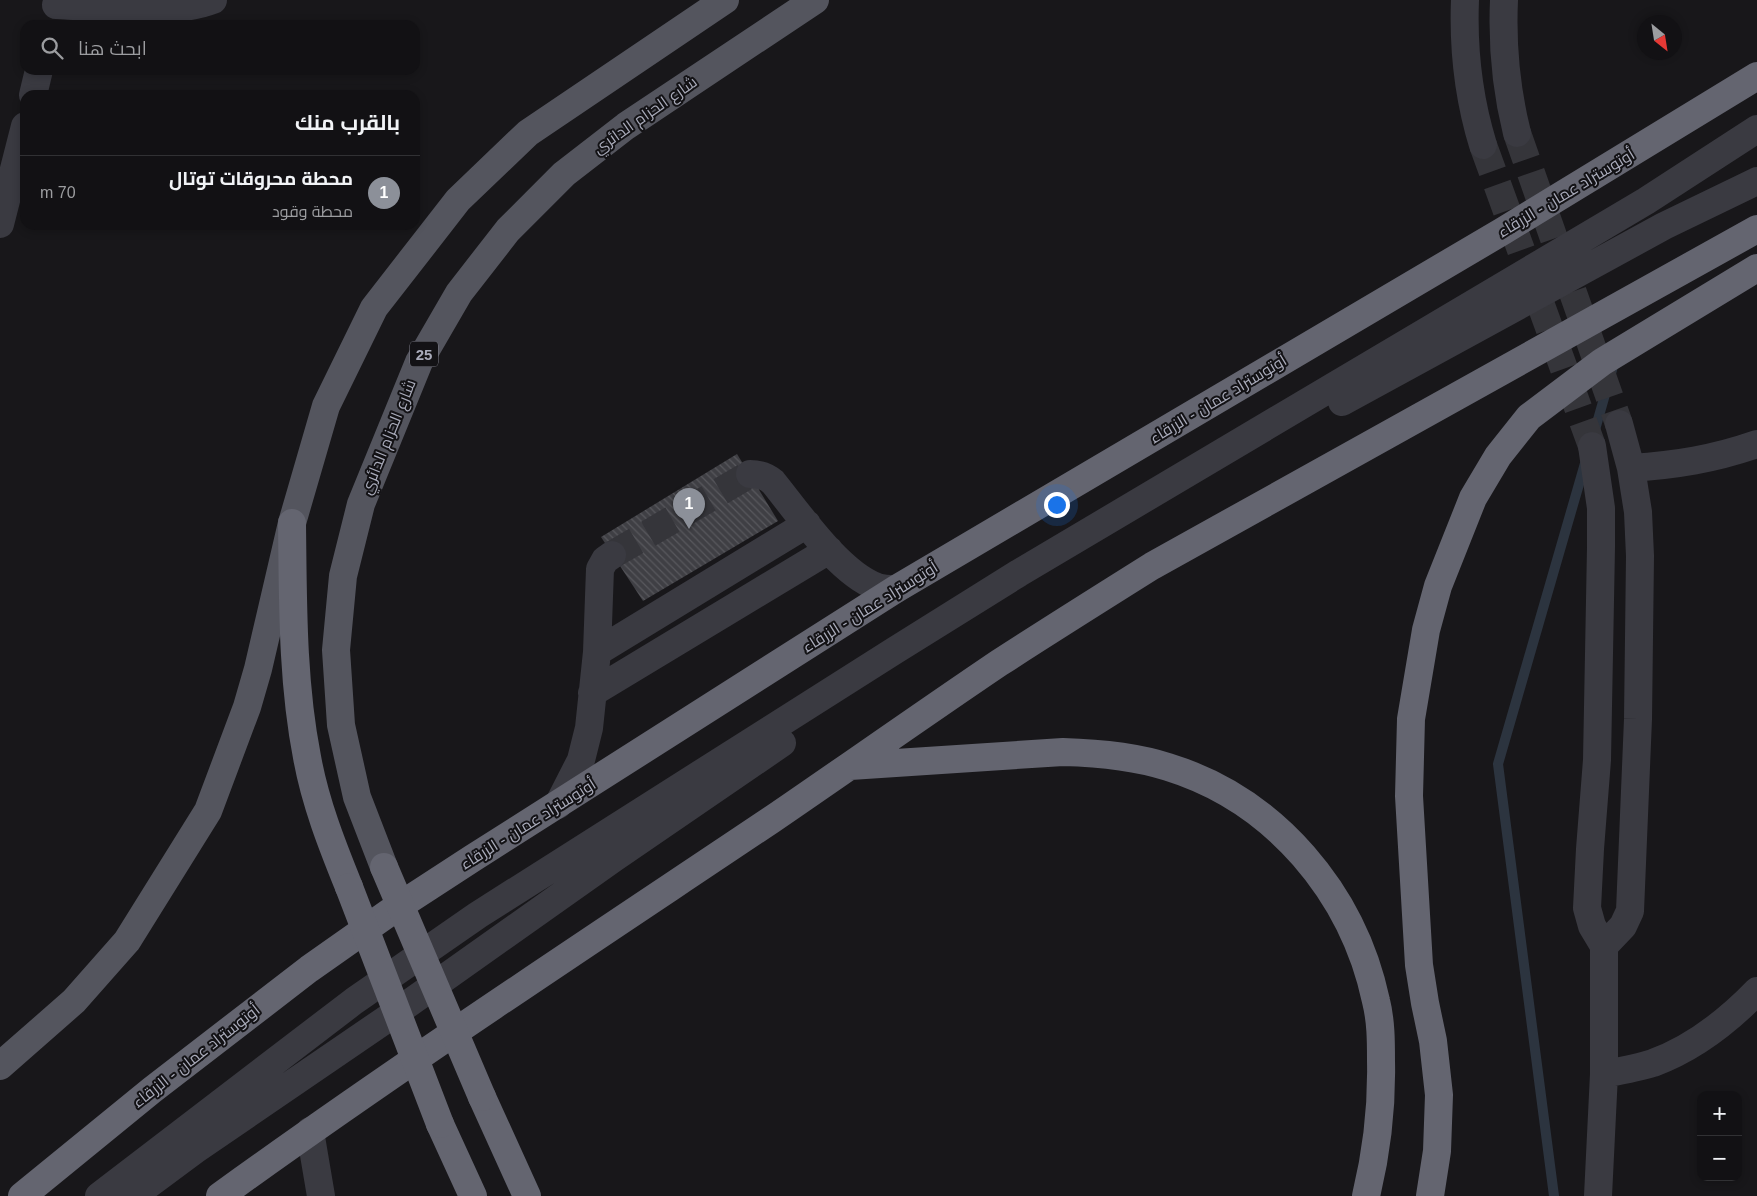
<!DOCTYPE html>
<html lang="ar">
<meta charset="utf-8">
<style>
:root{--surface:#121114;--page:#1f1f22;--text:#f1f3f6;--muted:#9c9da0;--line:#313134;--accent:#8c9099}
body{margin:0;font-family:Arial,Cairo,sans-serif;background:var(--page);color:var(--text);direction:rtl}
.controls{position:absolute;right:15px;bottom:15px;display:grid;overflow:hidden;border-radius:10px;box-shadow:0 2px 8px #0003}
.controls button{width:45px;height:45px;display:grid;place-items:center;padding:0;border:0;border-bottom:1px solid var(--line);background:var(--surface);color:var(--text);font:25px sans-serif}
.compass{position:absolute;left:1637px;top:15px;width:45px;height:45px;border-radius:50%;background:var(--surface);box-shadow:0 2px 8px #0003;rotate:150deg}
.you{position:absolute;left:1056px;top:504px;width:18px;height:18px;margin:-12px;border:4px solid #fff;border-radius:50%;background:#1a73e8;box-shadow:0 0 0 8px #1a73e833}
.badge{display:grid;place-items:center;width:32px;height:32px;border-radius:50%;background:var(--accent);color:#fff;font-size:16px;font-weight:700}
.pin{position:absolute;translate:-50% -41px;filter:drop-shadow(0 1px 2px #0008)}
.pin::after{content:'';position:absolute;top:26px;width:18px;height:15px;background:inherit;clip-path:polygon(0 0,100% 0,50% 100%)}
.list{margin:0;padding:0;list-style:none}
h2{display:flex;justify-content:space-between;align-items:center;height:65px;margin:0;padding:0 20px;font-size:21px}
h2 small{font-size:16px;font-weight:400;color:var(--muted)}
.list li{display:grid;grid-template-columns:32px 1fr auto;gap:15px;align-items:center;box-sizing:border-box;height:75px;padding:0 20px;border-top:1px solid var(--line)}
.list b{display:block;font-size:19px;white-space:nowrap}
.list p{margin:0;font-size:16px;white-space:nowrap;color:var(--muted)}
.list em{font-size:16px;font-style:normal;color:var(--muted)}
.icon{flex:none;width:28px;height:28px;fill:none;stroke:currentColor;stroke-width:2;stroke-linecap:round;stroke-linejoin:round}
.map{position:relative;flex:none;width:1757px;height:1196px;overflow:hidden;direction:ltr}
.search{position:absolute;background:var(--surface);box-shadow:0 2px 8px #0003;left:20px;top:20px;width:400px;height:55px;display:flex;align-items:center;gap:12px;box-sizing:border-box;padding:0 18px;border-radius:15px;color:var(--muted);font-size:19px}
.panel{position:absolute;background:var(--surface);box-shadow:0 2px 8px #0003;left:20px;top:90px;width:400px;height:140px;border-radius:15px;direction:rtl}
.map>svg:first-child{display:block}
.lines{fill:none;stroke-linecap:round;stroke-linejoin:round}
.stream{stroke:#2c343f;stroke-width:10}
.building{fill:url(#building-back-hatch)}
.minor-tunnel{stroke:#35353a;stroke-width:28;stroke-dasharray:28 14;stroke-linecap:butt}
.minor{stroke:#3a3a41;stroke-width:28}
.major{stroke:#54555e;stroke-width:28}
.highway{stroke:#646570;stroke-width:28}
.highway-bridge{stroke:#646570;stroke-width:28}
.labels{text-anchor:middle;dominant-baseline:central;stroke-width:4;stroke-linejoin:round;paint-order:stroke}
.shield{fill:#131215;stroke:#7c7d88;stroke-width:1}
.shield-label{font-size:15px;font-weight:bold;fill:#a9abba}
.street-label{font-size:16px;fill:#a9abba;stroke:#131215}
</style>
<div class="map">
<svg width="1757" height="1196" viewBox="0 0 1757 1196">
<defs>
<pattern id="building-back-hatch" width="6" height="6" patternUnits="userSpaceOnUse" patternTransform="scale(1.25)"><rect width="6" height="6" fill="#3f3f44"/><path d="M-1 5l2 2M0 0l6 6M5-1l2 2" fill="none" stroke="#58585d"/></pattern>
</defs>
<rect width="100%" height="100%" fill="#18171a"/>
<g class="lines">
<path class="stream" d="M 1591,444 L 1614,363
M 1554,1196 L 1498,764 L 1586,460"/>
</g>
<path class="building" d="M 737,454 L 778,521 L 643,601 L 601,537 Z"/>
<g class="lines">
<path class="minor-tunnel" d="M 1517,133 L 1619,424
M 1483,145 L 1592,446
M 612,555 L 750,474"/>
<path class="minor" d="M 1465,0 C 1463,51 1468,96 1483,145
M 1504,0 C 1502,45 1506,89 1517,133
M 56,5 C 103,7 169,17 213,0
M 33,95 L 39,70
M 0,224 L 25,126
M 1342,402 L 1664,226 L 1757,181
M 1592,446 L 1601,508 L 1601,547 L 1597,760 L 1590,849 L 1587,908 L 1592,926 L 1604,946 L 1604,1074 L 1598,1196
M 1631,468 C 1676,465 1714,459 1757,444
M 750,474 C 760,474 766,476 773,482 C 799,514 839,573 877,587 C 883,589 890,589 896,589
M 597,652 L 807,524
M 592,693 L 829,550
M 558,805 L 581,760 L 589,728 L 597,652 L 600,569 L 605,560 L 612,555
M 1604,946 L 1623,926 L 1630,911 L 1638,719 L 1640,556 L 1638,512 L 1631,468 L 1619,424
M 1604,1074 C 1620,1071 1637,1068 1653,1063 C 1694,1048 1727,1022 1757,991
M 310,1131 L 321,1196
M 99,1196 L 354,1001 L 478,915 L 894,651 L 1019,573 L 1646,201 L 1757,129
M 133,1196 L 195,1150 L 391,1016 L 614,858 L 782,743"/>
<path class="major" d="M 384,867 L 357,797 L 341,725 L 336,650 L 343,576 L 361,504 L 419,362 L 459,293 L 508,230 L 564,174 L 626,126 L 815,0
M 0,1066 L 74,1001 L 127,941 L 208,811 L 247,707 L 258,669 L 292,523 L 326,406 L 374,308 L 458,200 L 528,133 L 725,0"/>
<path class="highway" d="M 292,523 C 293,601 292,680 307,757 C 315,802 332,845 349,887
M 850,766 L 1063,752 C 1099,753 1134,756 1168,767 C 1275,800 1353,893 1376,1001 C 1381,1021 1381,1041 1381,1061 C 1382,1107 1377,1151 1366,1196
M 482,1097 L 527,1196
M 440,1124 L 473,1196
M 22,1196 L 152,1090 L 309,969 L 390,912 L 473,858 L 896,589 L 1503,231 L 1757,76
M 220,1196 C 400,1066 586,944 771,820 C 847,768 922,715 999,663 C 1050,630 1101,598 1152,566 L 1757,229
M 1430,1196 L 1437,1151 L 1439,1095 L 1433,1041 L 1425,1003 L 1419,965 L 1409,796 L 1411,719 L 1426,630 L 1438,586 L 1473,498 L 1498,456 L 1529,417 L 1602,362 L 1757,268"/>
<path class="highway-bridge" d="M 384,867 L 482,1097
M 349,887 L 440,1124"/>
</g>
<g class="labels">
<rect class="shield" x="410" y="341.5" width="28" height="25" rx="4"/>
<g class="shield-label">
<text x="424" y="354">25</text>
</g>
<g class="street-label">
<text transform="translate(645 115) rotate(-35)">شارع الحزام الدائري</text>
<text transform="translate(1566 193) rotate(-31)">أوتوستراد عمان - الزرقاء</text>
<text transform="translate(1218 399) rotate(-31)">أوتوستراد عمان - الزرقاء</text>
<text transform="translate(388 437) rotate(-68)">شارع الحزام الدائري</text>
<text transform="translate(870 607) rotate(-32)">أوتوستراد عمان - الزرقاء</text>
<text transform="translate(528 824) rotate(-32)">أوتوستراد عمان - الزرقاء</text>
<text transform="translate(196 1056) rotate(-38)">أوتوستراد عمان - الزرقاء</text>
</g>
</g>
</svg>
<div class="controls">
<button>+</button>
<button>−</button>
</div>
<svg class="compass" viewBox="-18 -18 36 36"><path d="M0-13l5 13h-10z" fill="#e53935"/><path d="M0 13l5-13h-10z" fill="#9c9da0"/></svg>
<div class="you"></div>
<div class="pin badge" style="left:689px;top:529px">1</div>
<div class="search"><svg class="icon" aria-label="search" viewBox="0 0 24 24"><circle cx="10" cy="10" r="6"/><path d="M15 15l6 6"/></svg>ابحث هنا</div>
<section class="panel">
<h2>بالقرب منك<small></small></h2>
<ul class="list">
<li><span class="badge">1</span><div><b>محطة محروقات توتال</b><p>محطة وقود</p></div><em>70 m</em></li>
</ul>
</section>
</div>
